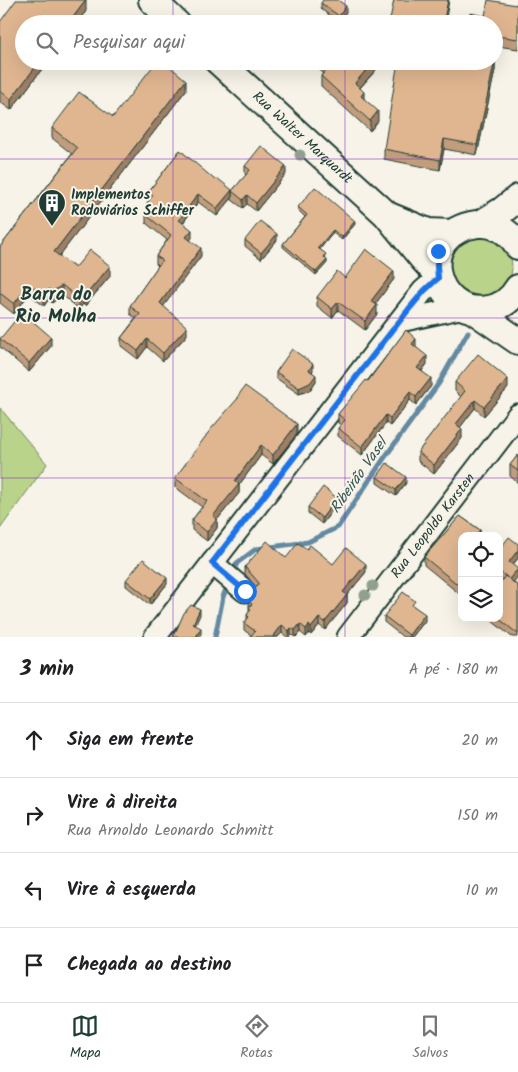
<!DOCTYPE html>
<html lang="pt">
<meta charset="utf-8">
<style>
:root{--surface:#fff;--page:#f2f2f2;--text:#202124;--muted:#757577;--line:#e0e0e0;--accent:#1f3d34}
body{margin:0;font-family:Kalam,sans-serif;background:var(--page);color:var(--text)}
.controls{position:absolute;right:15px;bottom:15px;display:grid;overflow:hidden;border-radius:10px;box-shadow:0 5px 20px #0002}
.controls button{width:45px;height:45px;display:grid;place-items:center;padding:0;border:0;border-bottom:1px solid var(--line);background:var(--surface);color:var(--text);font:25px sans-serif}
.stop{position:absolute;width:15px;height:15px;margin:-11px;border:4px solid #1a73e8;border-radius:50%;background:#fff}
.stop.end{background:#1a73e8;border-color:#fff;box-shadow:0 1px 5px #0008}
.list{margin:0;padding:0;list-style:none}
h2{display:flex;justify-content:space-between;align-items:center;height:65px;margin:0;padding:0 20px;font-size:21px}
h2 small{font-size:16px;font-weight:400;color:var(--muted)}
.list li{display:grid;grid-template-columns:32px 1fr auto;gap:15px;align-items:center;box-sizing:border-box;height:75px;padding:0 20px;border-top:1px solid var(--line)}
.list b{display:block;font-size:19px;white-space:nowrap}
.list p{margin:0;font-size:16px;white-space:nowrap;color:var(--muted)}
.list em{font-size:16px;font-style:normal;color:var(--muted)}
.icon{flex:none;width:28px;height:28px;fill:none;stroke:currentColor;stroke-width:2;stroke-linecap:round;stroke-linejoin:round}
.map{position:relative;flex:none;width:518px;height:637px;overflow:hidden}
.search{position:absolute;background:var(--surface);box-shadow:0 5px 20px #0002;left:15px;right:15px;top:15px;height:55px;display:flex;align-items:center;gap:12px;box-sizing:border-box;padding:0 18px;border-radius:28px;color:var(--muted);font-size:19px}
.sheet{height:365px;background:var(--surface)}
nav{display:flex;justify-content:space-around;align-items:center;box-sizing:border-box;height:70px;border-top:1px solid var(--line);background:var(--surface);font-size:14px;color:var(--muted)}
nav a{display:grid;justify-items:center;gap:2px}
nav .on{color:var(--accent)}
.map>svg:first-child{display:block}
.green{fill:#b9d38a;stroke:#6c885f}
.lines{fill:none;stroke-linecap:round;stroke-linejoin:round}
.stream{stroke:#648aa2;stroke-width:5}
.minor-casing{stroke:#1f3d34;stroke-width:25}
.major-casing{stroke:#1f3d34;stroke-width:30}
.minor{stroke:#f7f3e8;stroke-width:21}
.major{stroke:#f7f3e8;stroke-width:26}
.tree{fill:#919f8e}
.wall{fill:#c19d7d;stroke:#1f3d34}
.shaded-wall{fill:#9d7f66;stroke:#1f3d34}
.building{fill:#e0b691;stroke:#1f3d34}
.route{stroke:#1a73e8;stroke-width:6}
.grid{fill:none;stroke:#7b2cbf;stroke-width:1;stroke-opacity:0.55}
.labels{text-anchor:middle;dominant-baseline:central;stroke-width:4;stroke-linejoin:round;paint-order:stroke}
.street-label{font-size:14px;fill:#1f3d34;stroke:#f7f3e8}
.poi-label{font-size:14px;font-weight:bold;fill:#1f3d34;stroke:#f7f3e8;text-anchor:start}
.water-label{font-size:15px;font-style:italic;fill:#365759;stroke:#f7f3e8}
.district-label{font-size:19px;font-weight:bold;fill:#1f3d34;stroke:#f7f3e8}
</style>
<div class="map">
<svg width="518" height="637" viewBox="0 0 518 637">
<rect width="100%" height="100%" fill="#f7f3e8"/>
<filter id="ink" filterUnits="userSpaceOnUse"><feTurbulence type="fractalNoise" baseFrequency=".02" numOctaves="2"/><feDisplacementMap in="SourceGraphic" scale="10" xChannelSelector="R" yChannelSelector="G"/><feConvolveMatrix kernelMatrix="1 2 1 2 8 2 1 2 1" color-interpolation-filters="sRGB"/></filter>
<g filter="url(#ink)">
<path class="green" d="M450 267a31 31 0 1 1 62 0a31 31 0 1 1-62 0Z
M 0,408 L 47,464 L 0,529 Z"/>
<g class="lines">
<path class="stream" d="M 232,574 L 237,563 L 256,549 L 308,542 L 338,527 L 385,457 L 439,383 L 468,332
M 215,637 L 223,597 L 228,584"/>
<defs>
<g id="minor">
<path d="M 400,321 L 464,307"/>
<path d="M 212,563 L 245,591"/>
<path d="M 155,637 L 409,309 L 423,291 L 438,278"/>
<path id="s1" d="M 348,637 L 518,415"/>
</g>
<g id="major">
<path d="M 152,0 L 177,24"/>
<path id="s2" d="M 218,61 L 386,214 L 423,259 L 437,274"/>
<path d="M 389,216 L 428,232 L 451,233"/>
<path d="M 480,224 L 503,210 L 518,198"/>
<path d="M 518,246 C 510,232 494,222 477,224 C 411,233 434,319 488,309 C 502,307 511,300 518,288"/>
<path d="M 473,310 L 518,341"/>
</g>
</defs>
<use href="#minor" class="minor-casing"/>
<use href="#major" class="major-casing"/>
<use href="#minor" class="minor"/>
<use href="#major" class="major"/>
</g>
<g class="tree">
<circle cx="300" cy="155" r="5.5"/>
<circle cx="373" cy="586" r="5.5"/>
<circle cx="365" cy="595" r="5.5"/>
</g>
<path class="wall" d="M 518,1 L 518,49 L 497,46 L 495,60 L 495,70 L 477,155 L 444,149 L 440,170 L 384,159 L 384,149 L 494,61 L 485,16 L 516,5 Z
M 321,3 L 346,12 L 339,22 L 321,9 Z
M 86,11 L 76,24 L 24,24 L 24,61 L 48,61 L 11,110 L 0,102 L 0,22 Z
M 313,61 L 384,61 L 360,88 L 364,99 L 378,121 L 370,131 L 321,86 L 321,76 L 323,73 L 313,64 Z
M 186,90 L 59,256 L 75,268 L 110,276 L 85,306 L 83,304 L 79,309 L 62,295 L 52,303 L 49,299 L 44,306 L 29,294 L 14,314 L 0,303 L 0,247 L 72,154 L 52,138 L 52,128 L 113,117 Z
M 180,150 L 232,198 L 217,216 L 198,202 L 183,223 L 192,238 L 190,240 L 201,256 L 163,306 L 187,335 L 163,361 L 147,347 L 138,359 L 121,346 L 121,338 L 136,318 L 130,314 L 130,306 L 158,266 L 156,264 L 156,256 L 167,240 L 146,223 L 146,215 L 148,212 L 147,211 L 147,203 L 149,200 L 149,191 Z
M 245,166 L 286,174 L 256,211 L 247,204 L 243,208 L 232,200 L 232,191 L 246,175 L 245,174 Z
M 298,207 L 355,224 L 342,240 L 333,233 L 320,249 L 326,257 L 325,258 L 327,263 L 316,275 L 283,247 L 283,244 L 305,217 L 298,210 Z
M 245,240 L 277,240 L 261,259 L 245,246 Z
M 345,278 L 394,279 L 375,304 L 377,314 L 365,330 L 338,310 L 332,318 L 317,306 L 317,297 Z
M 0,338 L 51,346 L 29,372 L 0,347 Z
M 416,347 L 427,364 L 422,371 L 431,386 L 416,405 L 410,400 L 390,426 L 386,423 L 362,455 L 338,436 L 338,428 L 341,425 L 338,423 L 338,414 L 368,381 Z
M 313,370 L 312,372 L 316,381 L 310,390 L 299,394 L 276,378 L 276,372 Z
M 455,382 L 508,388 L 484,416 L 475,408 L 460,427 L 462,438 L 434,474 L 418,461 L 418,452 L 461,397 L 455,391 Z
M 238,396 L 297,434 L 273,464 L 261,455 L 239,485 L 239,493 L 217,520 L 217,528 L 207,541 L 192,530 L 192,520 L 202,507 L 175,487 L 175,478 L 238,399 Z
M 518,455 L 518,483 L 510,476 L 510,465 Z
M 377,477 L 406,483 L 396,496 L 377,483 Z
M 337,504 L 322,524 L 308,513 L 308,507 Z
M 460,516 L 480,530 L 480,536 L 462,536 L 462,596 L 424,565 L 424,557 Z
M 499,550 L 518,558 L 513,565 L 518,577 L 513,582 L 518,586 L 518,637 L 512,637 L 488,618 L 499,618 L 502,581 L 499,579 Z
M 286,558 L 333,564 L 366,572 L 347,595 L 347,603 L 325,630 L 319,625 L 311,635 L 309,633 L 306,637 L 300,632 L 296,637 L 291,635 L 290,637 L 287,637 L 282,633 L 278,637 L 250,637 L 251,635 L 244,630 L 244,623 L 247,620 L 247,615 L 249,612 L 249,601 L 252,597 L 252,593 L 256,587 L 245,574 L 245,567 Z
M 126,580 L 167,584 L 150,605 L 126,586 Z
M 415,607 L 425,621 L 412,637 L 403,637 L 384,622 L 384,616 Z"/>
<path class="shaded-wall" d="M 86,0 L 86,11 L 76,24 L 68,24 Z
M 448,0 L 449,0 L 445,24 L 443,24 Z
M 346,6 L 346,12 L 339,22 L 339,16 Z
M 497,36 L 497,46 L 494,64 L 495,60 L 495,70 L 477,155 L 477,145 L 494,61 L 494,55 Z
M 40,61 L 48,61 L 11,110 L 11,99 Z
M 374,61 L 384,61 L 355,93 L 355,83 Z
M 186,80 L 186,90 L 54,263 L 54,252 Z
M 364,92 L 364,102 L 361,96 Z
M 378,111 L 378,121 L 370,131 L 370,121 Z
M 444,139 L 444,149 L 440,170 L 440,160 Z
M 286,166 L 286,174 L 256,211 L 256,203 Z
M 232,190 L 232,198 L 217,216 L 217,208 Z
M 198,194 L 198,202 L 179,228 L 179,220 Z
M 247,195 L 247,204 L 243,208 L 243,200 Z
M 355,221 L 355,224 L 342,240 L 342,237 Z
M 192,230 L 192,238 L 186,245 L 186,237 Z
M 333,230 L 333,233 L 318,251 L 318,248 Z
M 277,234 L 277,240 L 261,259 L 261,253 Z
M 201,248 L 201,256 L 160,311 L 160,303 Z
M 327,260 L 327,263 L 316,275 L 316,272 Z
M 110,266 L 110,276 L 85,306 L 85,296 Z
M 394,271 L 394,279 L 371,310 L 371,301 Z
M 29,284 L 29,294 L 14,314 L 14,304 Z
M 62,285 L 62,295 L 52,303 L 52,292 Z
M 49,289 L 49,299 L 44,306 L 44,295 Z
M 83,294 L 83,304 L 79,309 L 79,299 Z
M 338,302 L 338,310 L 332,318 L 332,309 Z
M 377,305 L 377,314 L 365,330 L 365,321 Z
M 187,327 L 187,335 L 163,361 L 163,353 Z
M 51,337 L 51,346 L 29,372 L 29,363 Z
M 147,339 L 147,347 L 138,359 L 138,351 Z
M 416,339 L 416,347 L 412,352 L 412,344 Z
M 427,356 L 427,364 L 417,376 L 417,368 Z
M 313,364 L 313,370 L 309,376 L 309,370 Z
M 316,375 L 316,381 L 310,390 L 299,394 L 299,388 Z
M 431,378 L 431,386 L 416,405 L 416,397 Z
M 508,379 L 508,388 L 484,416 L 484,407 Z
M 410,392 L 410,400 L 390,426 L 390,418 Z
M 475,400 L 475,408 L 456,433 L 456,424 Z
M 386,415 L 386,423 L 362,455 L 362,447 Z
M 297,424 L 297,434 L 273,464 L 273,455 Z
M 462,429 L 462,438 L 434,474 L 434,465 Z
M 261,445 L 261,455 L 239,485 L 239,493 L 217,520 L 217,528 L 207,541 L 207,532 L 213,516 L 235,481 Z
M 406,477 L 406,483 L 396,496 L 396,490 Z
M 337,498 L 337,504 L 322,524 L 322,518 Z
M 480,530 L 480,536 L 475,536 Z
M 518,550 L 518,558 L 509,570 L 509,562 Z
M 366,564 L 366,572 L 343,600 L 343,592 Z
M 518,569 L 518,577 L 509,587 L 509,579 Z
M 167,578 L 167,584 L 150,605 L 150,599 Z
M 347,595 L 347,603 L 325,630 L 325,622 Z
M 200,609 L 200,615 L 193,630 L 193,624 Z
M 425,614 L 425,621 L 412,637 L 409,637 L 409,635 Z
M 319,618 L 319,625 L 311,635 L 311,628 Z
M 300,624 L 300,632 L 295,637 L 295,630 Z
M 282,625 L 282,633 L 278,637 L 273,637 Z
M 309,625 L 309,633 L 306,637 L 306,629 Z
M 201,628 L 201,634 L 199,637 L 196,637 Z
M 291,628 L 291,635 L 289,637 L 289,631 Z"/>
<path class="building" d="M 16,0 L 86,0 L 68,24 L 24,24 L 24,61 L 40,61 L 11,99 L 0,91 L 0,22 Z
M 323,0 L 338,0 L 346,6 L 339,16 L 321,3 Z
M 394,0 L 448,0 L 443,24 L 389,24 Z
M 488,0 L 516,5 L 518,1 L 518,39 L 497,36 L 494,55 L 494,24 L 468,24 L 470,13 L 485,16 Z
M 347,16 L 356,24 L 340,24 Z
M 494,60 L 495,60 L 477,145 L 444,139 L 440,160 L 384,149 L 398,61 L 494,61 Z
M 157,61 L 163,61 L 186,80 L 54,252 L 75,268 L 90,250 L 110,266 L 85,296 L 83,294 L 79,299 L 62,285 L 52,292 L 49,289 L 44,295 L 29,284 L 14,304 L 0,293 L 0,247 L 77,148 L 52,128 L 79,92 L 113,117 Z
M 321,61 L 374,61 L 355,83 L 364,92 L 361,96 L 378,111 L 370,121 L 321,76 L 328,68 Z
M 261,146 L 286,166 L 256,203 L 247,195 L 243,200 L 232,191 L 250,170 L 245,166 Z
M 180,150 L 215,180 L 217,178 L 232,190 L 217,208 L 198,194 L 179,220 L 192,230 L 186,237 L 201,248 L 160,303 L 187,327 L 163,353 L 147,339 L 138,351 L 121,338 L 140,314 L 130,306 L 162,260 L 156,256 L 171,235 L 146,215 L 152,207 L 147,203 L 153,195 L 149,191 Z
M 315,187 L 355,221 L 342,237 L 333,230 L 318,248 L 326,254 L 324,257 L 327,260 L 316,272 L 283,244 L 307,215 L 298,207 Z
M 260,221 L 277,234 L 261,253 L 245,240 Z
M 366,249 L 394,271 L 371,301 L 377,305 L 365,321 L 338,302 L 332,309 L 317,297 L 337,271 L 345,278 Z
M 22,312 L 51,337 L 29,363 L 0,339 Z
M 406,330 L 416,339 L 412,344 L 427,356 L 417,368 L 431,378 L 416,397 L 410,392 L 390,418 L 386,415 L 362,447 L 338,428 L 345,420 L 338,414 L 366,380 L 368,381 Z
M 292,349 L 313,364 L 309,370 L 316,375 L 310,383 L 299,388 L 276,372 Z
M 478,354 L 508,379 L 484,407 L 475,400 L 456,424 L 462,429 L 434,465 L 418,452 L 465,391 L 455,382 Z
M 245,386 L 297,424 L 273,455 L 261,445 L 235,481 L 239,484 L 213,516 L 217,519 L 207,532 L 192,520 L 207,501 L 175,478 L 211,429 L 239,397 L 238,396 Z
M 518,455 L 518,471 L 510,465 Z
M 387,463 L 406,477 L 396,490 L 377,477 Z
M 323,487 L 337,498 L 322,518 L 308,507 Z
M 460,516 L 480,530 L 475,536 L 462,536 L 462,568 L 460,570 L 462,572 L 462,588 L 424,557 Z
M 509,537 L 518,544 L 518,550 L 509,562 L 518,569 L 509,579 L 518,586 L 518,634 L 498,618 L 499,618 L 499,584 L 505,576 L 508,578 L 499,571 L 499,550 Z
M 267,541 L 286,558 L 298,543 L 307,549 L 310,545 L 333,564 L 346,548 L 366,564 L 343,592 L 347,595 L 325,622 L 319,618 L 311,628 L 309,625 L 306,629 L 300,624 L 295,630 L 291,628 L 289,631 L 282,625 L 273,637 L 250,637 L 255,631 L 244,623 L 249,617 L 247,615 L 251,609 L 249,607 L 252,604 L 249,601 L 254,595 L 252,593 L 259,583 L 245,567 Z
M 143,559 L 167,578 L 150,599 L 126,580 Z
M 403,592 L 415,601 L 412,605 L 425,614 L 409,635 L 384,616 Z
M 191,605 L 200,609 L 193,624 L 201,628 L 196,637 L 173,637 L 175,631 L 176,631 L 184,613 Z"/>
</g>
<g class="lines" filter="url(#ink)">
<path class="route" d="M 245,591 L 212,563 L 409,309 L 424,291 L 438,278 L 437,266 L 438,251"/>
</g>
<path class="grid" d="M 173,0 L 173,24M 345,0 L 345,24M 173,61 L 173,637M 345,61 L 345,637M 0,159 L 518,159M 0,318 L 518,318M 0,478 L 518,478"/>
<defs>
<symbol id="building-pin" viewBox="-11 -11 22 30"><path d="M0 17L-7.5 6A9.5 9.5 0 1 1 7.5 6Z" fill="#1f3d34" stroke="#f7f3e8"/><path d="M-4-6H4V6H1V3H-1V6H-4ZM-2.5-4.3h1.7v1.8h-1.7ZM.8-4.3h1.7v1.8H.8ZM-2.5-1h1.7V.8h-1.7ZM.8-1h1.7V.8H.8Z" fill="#fff"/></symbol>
</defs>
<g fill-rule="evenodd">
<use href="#building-pin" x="36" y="187" width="32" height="43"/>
</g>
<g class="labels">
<g class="street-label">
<text stroke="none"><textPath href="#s2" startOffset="114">Rua Walter Marquardt</textPath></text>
<text stroke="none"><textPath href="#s1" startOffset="140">Rua Leopoldo Karsten</textPath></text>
</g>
<g class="poi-label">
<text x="71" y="195">Implementos<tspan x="71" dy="16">Rodoviários Schiffer</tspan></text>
</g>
<g class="water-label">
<text transform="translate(359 476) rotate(-55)">Ribeirão Vasel</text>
</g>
<g class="district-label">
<text x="56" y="295">Barra do<tspan x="56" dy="22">Rio Molha</tspan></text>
</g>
</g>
</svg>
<div class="controls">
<button><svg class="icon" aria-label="locate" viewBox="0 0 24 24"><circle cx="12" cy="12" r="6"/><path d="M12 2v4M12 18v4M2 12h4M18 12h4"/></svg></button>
<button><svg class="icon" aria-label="layers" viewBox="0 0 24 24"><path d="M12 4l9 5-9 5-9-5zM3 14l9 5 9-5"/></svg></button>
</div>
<div class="stop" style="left:245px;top:591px"></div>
<div class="stop end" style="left:438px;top:251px"></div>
<div class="search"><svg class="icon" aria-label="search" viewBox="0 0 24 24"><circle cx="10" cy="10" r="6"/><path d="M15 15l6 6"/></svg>Pesquisar aqui</div>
</div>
<section class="sheet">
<h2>3 min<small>A pé · 180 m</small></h2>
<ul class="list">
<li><svg class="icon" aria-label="ahead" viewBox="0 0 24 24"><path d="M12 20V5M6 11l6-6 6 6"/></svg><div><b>Siga em frente</b></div><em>20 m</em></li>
<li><svg class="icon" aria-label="right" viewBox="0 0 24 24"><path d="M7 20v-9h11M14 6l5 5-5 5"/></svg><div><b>Vire à direita</b><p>Rua Arnoldo Leonardo Schmitt</p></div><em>150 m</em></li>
<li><svg class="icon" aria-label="left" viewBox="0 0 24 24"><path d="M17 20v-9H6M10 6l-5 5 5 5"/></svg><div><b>Vire à esquerda</b></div><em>10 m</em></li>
<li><svg class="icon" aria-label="arrive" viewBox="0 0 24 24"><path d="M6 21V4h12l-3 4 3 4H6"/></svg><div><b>Chegada ao destino</b></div></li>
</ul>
</section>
<nav>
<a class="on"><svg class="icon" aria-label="map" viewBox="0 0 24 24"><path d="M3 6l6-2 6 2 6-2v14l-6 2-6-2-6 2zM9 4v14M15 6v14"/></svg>Mapa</a>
<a><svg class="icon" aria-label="directions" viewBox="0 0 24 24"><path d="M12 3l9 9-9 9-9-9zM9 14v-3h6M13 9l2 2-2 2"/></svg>Rotas</a>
<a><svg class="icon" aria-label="saved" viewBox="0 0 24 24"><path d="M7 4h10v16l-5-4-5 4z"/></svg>Salvos</a>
</nav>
